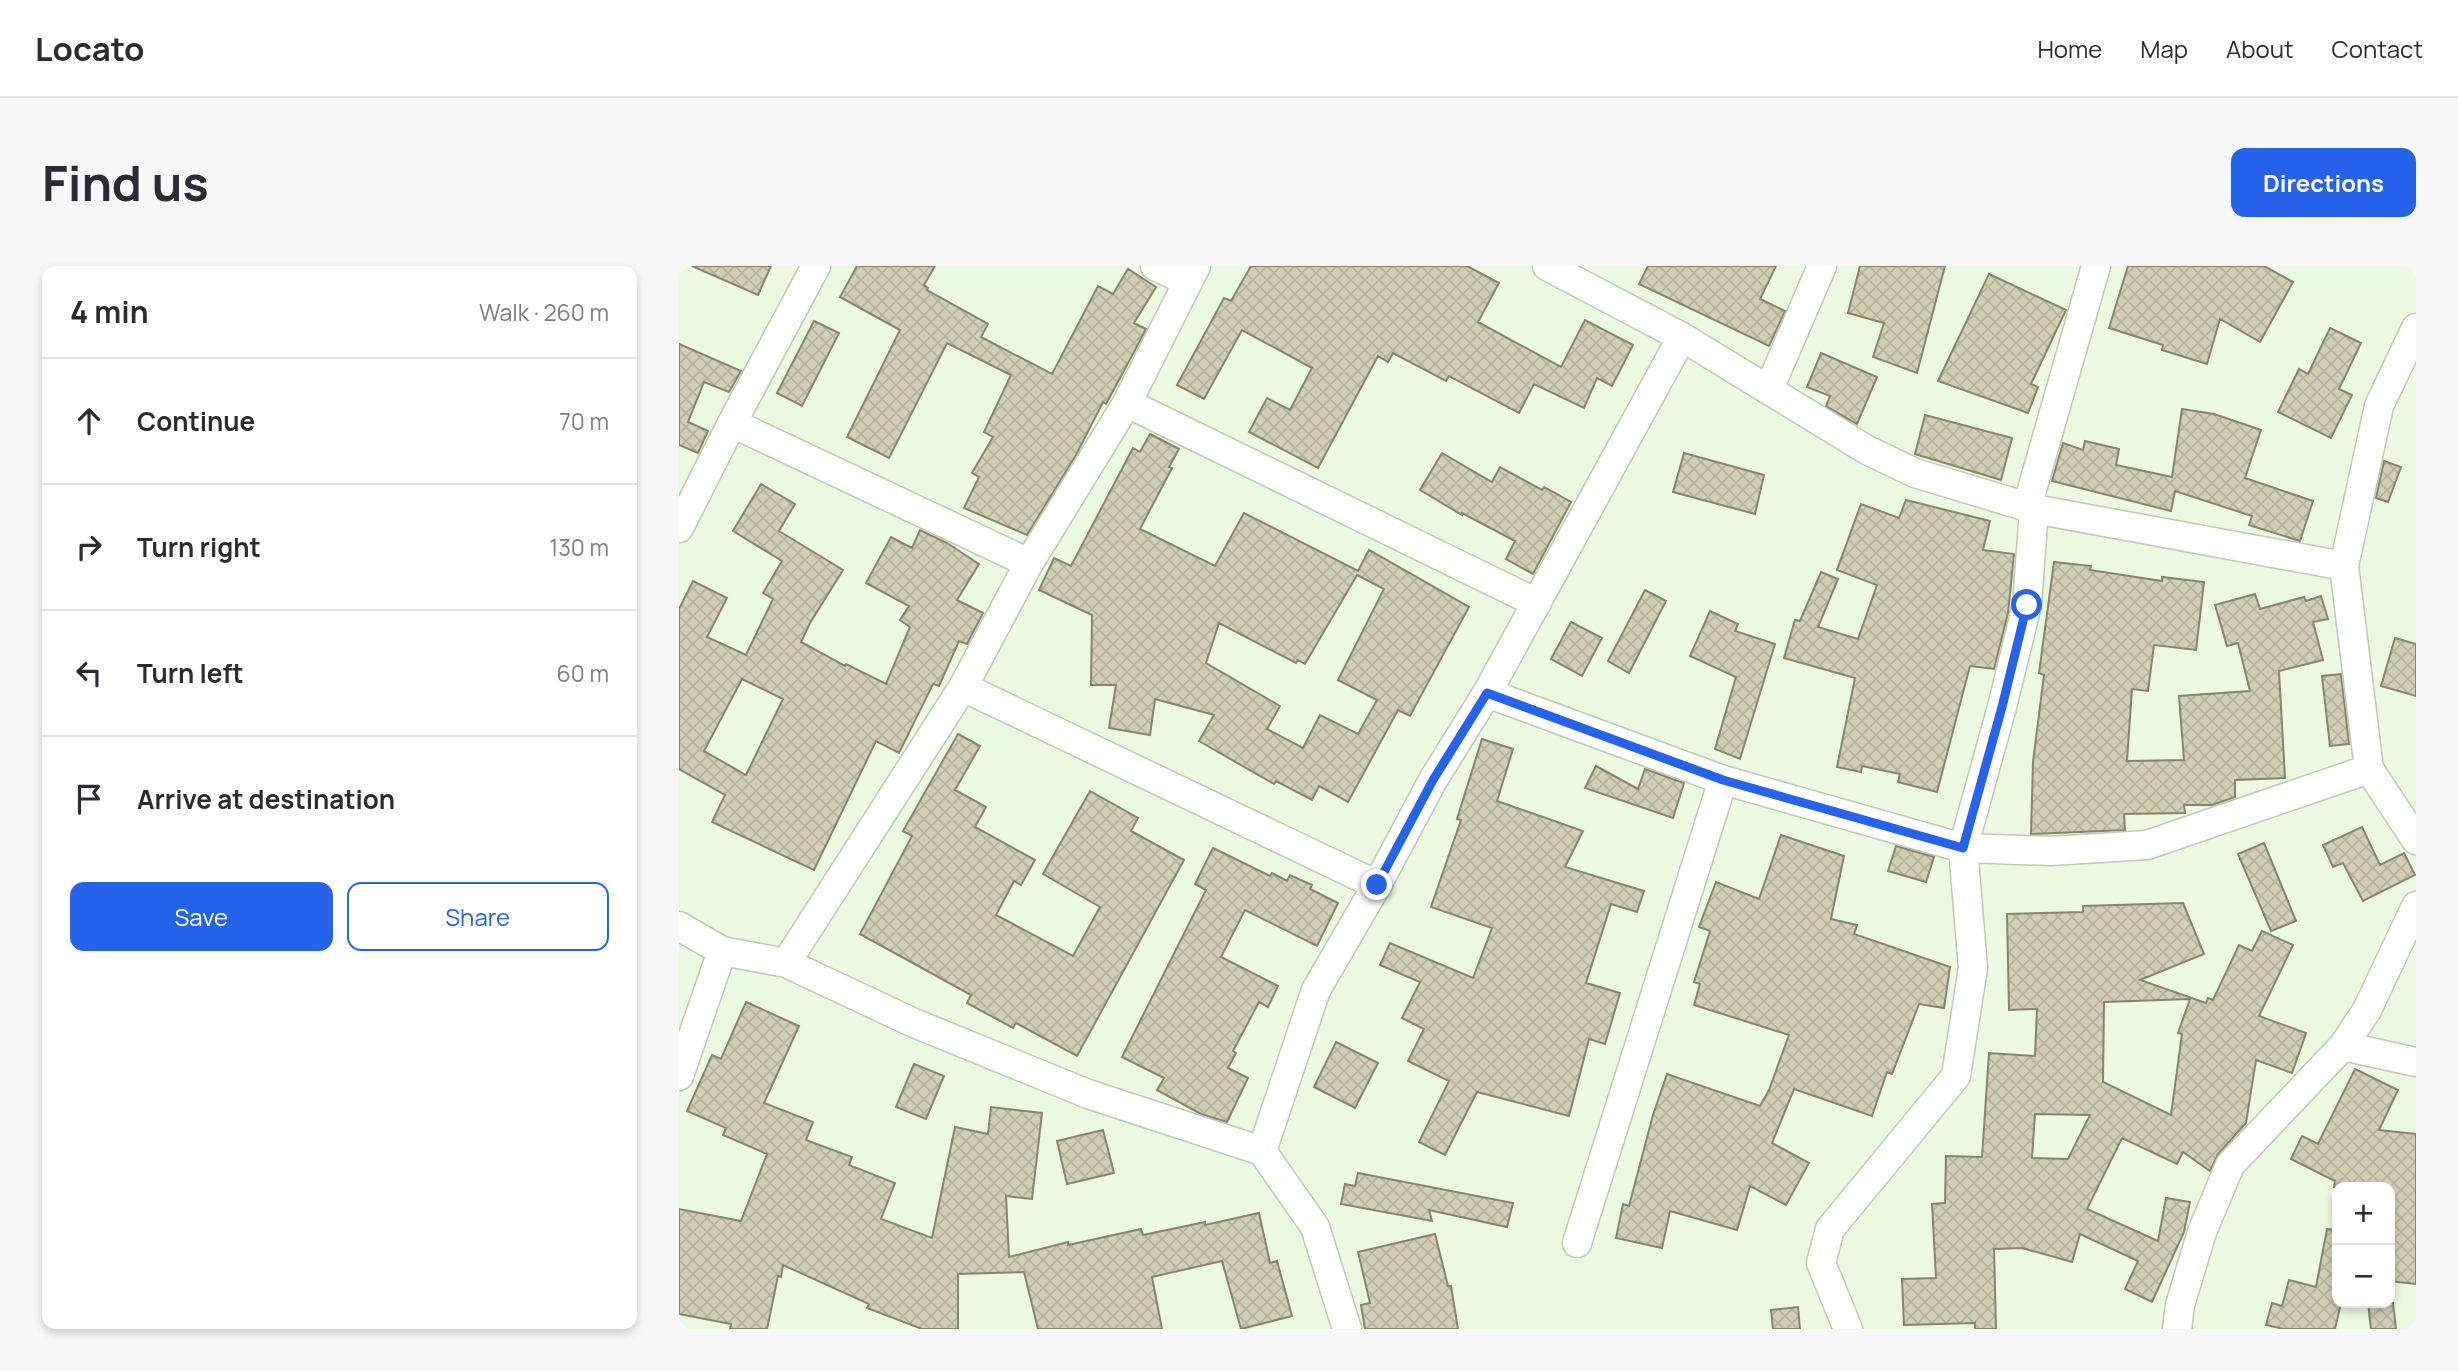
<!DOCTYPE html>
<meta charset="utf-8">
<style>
:root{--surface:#fff;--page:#f7f7f7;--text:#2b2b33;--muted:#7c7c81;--line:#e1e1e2;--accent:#2563eb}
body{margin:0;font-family:Manrope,sans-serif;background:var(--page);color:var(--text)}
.controls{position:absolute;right:21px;bottom:21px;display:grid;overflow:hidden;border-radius:14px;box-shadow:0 4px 10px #0003}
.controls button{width:63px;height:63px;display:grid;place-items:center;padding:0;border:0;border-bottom:2px solid var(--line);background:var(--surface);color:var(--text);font:35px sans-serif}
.stop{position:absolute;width:21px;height:21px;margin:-16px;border:5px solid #2563eb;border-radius:50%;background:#fff}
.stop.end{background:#2563eb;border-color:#fff;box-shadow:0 2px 7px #0008}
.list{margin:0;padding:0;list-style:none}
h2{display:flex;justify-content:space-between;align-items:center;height:91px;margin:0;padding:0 28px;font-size:30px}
h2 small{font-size:23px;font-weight:400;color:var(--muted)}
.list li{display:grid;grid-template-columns:46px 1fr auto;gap:21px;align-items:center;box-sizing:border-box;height:126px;padding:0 28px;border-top:2px solid var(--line)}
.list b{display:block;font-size:26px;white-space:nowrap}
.list em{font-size:23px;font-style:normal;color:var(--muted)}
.actions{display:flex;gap:14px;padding:21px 28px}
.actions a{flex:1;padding:16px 0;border:2px solid var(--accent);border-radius:14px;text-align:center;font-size:24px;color:var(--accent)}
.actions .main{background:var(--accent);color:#fff}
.icon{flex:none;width:38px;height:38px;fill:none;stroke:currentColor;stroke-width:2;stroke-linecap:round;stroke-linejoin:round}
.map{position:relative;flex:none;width:1737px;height:1063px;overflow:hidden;border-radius:14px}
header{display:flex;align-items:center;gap:42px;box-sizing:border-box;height:98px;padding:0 35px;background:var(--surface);border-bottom:2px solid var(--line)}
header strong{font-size:33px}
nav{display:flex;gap:38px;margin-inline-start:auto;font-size:24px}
.intro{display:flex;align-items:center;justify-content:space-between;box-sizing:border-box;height:168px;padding:0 42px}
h1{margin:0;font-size:49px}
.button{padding:18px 32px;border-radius:14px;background:var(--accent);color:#fff;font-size:24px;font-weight:700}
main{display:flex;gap:42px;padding:0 42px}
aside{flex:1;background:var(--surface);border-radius:14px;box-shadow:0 4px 10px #0003}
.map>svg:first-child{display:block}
.building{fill:url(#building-cross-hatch);stroke:#86846b;stroke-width:2;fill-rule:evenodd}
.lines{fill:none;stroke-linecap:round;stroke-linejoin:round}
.minor-casing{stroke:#bdcab2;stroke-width:31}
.minor{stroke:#fff;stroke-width:28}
.route{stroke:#2563eb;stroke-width:9}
</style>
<header>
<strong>Locato</strong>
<nav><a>Home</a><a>Map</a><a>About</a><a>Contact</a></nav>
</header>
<div class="intro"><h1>Find us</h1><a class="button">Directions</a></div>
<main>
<aside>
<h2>4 min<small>Walk · 260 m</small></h2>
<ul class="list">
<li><svg class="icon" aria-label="ahead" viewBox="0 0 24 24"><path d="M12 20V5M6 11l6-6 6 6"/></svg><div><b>Continue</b></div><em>70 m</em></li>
<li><svg class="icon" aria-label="right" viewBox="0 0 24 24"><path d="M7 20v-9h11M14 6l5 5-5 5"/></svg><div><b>Turn right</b></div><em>130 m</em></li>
<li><svg class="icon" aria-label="left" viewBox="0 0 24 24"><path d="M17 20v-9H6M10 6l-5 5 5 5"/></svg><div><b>Turn left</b></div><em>60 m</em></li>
<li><svg class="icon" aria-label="arrive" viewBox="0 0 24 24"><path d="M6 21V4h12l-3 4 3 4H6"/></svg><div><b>Arrive at destination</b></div></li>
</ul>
<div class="actions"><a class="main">Save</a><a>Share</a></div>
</aside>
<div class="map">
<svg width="1737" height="1063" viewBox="0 0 1737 1063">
<defs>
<pattern id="building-cross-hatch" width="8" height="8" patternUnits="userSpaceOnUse" patternTransform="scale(1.75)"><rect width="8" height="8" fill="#d1cfb4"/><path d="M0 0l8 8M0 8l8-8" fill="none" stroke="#b4b29b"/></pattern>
</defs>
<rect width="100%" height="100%" fill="#ebf9e0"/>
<path class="building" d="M 13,0 L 92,0 L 79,29 Z
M 178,0 L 256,0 L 245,19 L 249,22 L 248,24 L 309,58 L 302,71 L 373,108 L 419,20 L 434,28 L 449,3 L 477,21 L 455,57 L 467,63 L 455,86 L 427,138 L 424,136 L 397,189 L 348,269 L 285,242 L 300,211 L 293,207 L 314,171 L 305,166 L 332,109 L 268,77 L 210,192 L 168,171 L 221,64 L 161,31 Z
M 572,0 L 788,0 L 820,17 L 799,56 L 882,101 L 906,54 L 954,79 L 933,120 L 918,112 L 905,142 L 855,118 L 840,147 L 770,110 L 767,115 L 714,87 L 709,96 L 699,90 L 639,202 L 570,166 L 588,132 L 611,144 L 633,102 L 563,64 L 525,133 L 498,119 L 545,32 L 552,35 Z
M 969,0 L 1097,0 L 1081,33 L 1106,45 L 1090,80 L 960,18 Z
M 1181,0 L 1266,0 L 1238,107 L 1194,91 L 1205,57 L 1169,47 Z
M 1449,0 L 1585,0 L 1614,16 L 1581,76 L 1541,53 L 1528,98 L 1483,84 L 1484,79 L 1430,62 Z
M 1310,8 L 1387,44 L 1352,118 L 1359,121 L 1349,147 L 1259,115 Z
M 135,55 L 160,67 L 123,140 L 98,127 Z
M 1651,62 L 1682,77 L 1660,123 L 1673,129 L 1652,172 L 1599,146 L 1620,103 L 1629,108 Z
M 0,78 L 62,105 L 50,126 L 25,116 L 9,156 L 29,165 L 19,187 L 0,179 Z
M 1142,87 L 1198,111 L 1178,158 L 1147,140 L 1151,130 L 1128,121 Z
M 1503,143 L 1535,148 L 1582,164 L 1566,212 L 1634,235 L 1621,275 L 1570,259 L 1573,250 L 1496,225 L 1492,245 L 1373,215 L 1384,177 L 1404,184 L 1406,175 L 1440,183 L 1437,199 L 1493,211 Z
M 1246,149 L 1333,172 L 1322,214 L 1236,188 Z
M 471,168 L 500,183 L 490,201 L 493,202 L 461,263 L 536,300 L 565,247 L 679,305 L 690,284 L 790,341 L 731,450 L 719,444 L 669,536 L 640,520 L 633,534 L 597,515 L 595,518 L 520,475 L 535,449 L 476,433 L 471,469 L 430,462 L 437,419 L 412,419 L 413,349 L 360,324 L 375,292 L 392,300 L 454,182 L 461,186 ZM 678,309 L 705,323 L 659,414 L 698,434 L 679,468 L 641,449 L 624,482 L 588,463 L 601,440 L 527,397 L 540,357 L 617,397 L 619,394 L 626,398 Z
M 763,187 L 813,216 L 821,201 L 863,224 L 865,221 L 892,236 L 854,308 L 827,293 L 836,275 L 783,247 L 783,249 L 741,224 Z
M 1005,187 L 1085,209 L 1076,248 L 994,226 Z
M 1705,195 L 1722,201 L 1709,236 L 1697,232 Z
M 82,218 L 116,238 L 100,265 L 164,304 L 131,357 L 122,376 L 166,400 L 167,398 L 207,418 L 231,361 L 221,354 L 230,340 L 187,317 L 212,271 L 233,282 L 241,264 L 268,277 L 300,298 L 278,334 L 304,347 L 288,378 L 280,375 L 260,420 L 254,418 L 220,487 L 197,475 L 135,604 L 33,556 L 46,529 L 0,503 L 0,343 L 14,315 L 48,332 L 28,371 L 67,389 L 94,333 L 84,327 L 103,295 L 54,265 ZM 63,413 L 104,433 L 67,509 L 25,485 Z
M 1227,234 L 1311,255 L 1304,284 L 1335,288 L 1329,347 L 1315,403 L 1291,400 L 1258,526 L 1219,516 L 1221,508 L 1183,500 L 1182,506 L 1158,501 L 1176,412 L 1105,392 L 1116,354 L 1121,355 L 1142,306 L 1159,313 L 1139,361 L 1179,373 L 1198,319 L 1158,304 L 1182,238 L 1220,252 Z
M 1375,296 L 1412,300 L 1411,304 L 1483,315 L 1483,311 L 1525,316 L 1517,384 L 1475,379 L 1469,425 L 1453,423 L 1448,495 L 1505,494 L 1500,430 L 1571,425 L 1559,377 L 1548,380 L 1536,339 L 1576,328 L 1581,343 L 1625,331 L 1627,335 L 1642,330 L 1649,353 L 1634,356 L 1644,394 L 1600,405 L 1606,512 L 1556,514 L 1556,531 L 1533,539 L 1505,539 L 1506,547 L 1445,548 L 1446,564 L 1352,568 L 1354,496 L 1365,409 L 1360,407 Z
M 966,324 L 987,335 L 950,407 L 929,395 Z
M 1031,345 L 1059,358 L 1056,365 L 1096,378 L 1061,493 L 1036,483 L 1057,411 L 1011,390 Z
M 892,356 L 923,372 L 903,410 L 872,393 Z
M 1716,372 L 1737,378 L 1737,430 L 1702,420 Z
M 1662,408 L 1670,478 L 1651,480 L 1643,410 Z
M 279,468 L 301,480 L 276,524 L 307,541 L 296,561 L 356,594 L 342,619 L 335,615 L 317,649 L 394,690 L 421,641 L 364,608 L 411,525 L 459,552 L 452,565 L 505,594 L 398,790 L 337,757 L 334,762 L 288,737 L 292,729 L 181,668 L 233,570 L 224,565 Z
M 803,473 L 834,483 L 818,535 L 904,565 L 886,601 L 965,625 L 958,646 L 932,638 L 907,717 L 941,727 L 926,778 L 910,773 L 890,850 L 798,826 L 766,889 L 740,876 L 770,815 L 729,795 L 745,763 L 723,752 L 741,716 L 701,699 L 711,677 L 794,712 L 813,662 L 752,641 L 782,554 L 778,553 Z
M 917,500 L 959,523 L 966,503 L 1005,517 L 994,552 L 906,522 Z
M 1683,561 L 1701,599 L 1725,587 L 1736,609 L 1684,635 L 1664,597 L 1654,601 L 1644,579 Z
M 1102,569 L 1165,590 L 1152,653 L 1178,659 L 1175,668 L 1271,701 L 1265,742 L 1240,738 L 1213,808 L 1208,806 L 1193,850 L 1115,823 L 1093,877 L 1130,897 L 1107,939 L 1071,920 L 1058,964 L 991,945 L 983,982 L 937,972 L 944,938 L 950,940 L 974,849 L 988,808 L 1081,840 L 1090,824 L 1110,769 L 1015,739 L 1021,718 L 1015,716 L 1031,665 L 1020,661 L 1037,616 L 1080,633 Z
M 1585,577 L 1617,655 L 1592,665 L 1559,588 Z
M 1217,580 L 1255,591 L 1247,616 L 1209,605 Z
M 534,582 L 591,610 L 593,607 L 608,615 L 611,609 L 633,619 L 631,623 L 659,637 L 638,680 L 566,644 L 542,691 L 599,720 L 589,741 L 580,736 L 554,785 L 557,787 L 549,802 L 569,812 L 548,856 L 522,848 L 478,824 L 485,812 L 443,791 L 527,624 L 516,618 Z
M 1504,637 L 1525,688 L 1461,714 L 1527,737 L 1529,732 L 1534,734 L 1560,679 L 1573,685 L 1583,665 L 1614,679 L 1580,750 L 1627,767 L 1613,807 L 1577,794 L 1567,857 L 1539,888 L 1531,905 L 1504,886 L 1498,898 L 1443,872 L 1408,943 L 1479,975 L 1487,932 L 1511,936 L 1505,966 L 1473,1036 L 1446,1023 L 1459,995 L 1401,968 L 1393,996 L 1343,982 L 1315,983 L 1317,1063 L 1296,1063 L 1296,1057 L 1225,1059 L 1223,1013 L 1257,1012 L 1253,938 L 1266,937 L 1267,890 L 1303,891 L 1310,787 L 1356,790 L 1358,743 L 1330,744 L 1328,648 L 1404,646 L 1404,640 ZM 1511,733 L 1499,767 L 1503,768 L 1492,849 L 1424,816 L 1425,736 ZM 1356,848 L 1411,849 L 1389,893 L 1353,892 Z
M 67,736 L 120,760 L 85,837 L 134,856 L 127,874 L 173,891 L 170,899 L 216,917 L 202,953 L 253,972 L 276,861 L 309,868 L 312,841 L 363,847 L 353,933 L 327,930 L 330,991 L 389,976 L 389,979 L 462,963 L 464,969 L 526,956 L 526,959 L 580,947 L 591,997 L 598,995 L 613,1050 L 562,1063 L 543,995 L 473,1011 L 483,1063 L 359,1063 L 345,1006 L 279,1008 L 279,1063 L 243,1063 L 188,1042 L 190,1038 L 104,999 L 102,1011 L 99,1010 L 88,1063 L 51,1063 L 52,1058 L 0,1048 L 0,943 L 62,955 L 88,888 L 44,869 L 47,862 L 8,845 L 33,789 L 42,793 Z
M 657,776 L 699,797 L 676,842 L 635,821 Z
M 235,798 L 265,810 L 247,853 L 217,841 Z
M 1676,803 L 1719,824 L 1700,864 L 1737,868 L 1737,1018 L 1711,1015 L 1711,921 L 1655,921 L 1656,915 L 1612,893 L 1623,870 L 1639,878 Z
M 424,864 L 435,907 L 388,918 L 378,875 Z
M 679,907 L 834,937 L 828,961 L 750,944 L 753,955 L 662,938 L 666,918 L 676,920 Z
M 1648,963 L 1658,964 L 1658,1037 L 1662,1037 L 1656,1063 L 1605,1063 L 1587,1059 L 1593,1037 L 1603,1040 L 1610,1014 L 1637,1021 Z
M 756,968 L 769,1020 L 772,1020 L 779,1063 L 686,1063 L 682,1039 L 691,1037 L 679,986 Z
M 1689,1037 L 1714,1037 L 1717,1063 L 1692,1063 Z
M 1119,1041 L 1121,1063 L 1094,1063 L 1092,1044 Z"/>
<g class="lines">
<defs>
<path id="minor" d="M 476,0 L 508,15
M 868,0 L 1003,71 L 1188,184 L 1236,207 L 1355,243 L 1665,300
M 1737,62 L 1700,140 L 1665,300 L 1690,503 L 1737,574
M 1090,123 L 1143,0
M 448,137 L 858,337
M 53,157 L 350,297
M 1348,241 L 1417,0
M 0,262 L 53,157 L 137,0
M 284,421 L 698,619
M 808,427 L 1044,514 L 1284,582 L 1372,585 L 1468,579 L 1690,503
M 0,660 L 43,685 L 107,697 L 235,757 L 409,828 L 583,885 L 636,961 L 668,1063
M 107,697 L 284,421 L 350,297 L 448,137 L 517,0
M 1664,780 L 1737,796
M 0,810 L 43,685
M 583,885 L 637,724 L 698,619 L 754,514 L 808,427 L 1003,71
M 898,977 L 1044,514
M 1169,1063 L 1142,997 L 1151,963 L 1277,810 L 1294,702 L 1284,582 L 1323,441 L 1348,339 L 1355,243
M 1498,1063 L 1501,1039 L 1523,966 L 1551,899 L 1664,780 L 1688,744 L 1737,640"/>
</defs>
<use href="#minor" class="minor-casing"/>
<use href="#minor" class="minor"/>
</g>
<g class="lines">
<path class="route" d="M 698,619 L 754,514 L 808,427 L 1044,514 L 1284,582 L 1323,441 L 1348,339"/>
</g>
</svg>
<div class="controls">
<button>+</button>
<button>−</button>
</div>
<div class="stop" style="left:1348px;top:339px"></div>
<div class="stop end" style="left:698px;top:619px"></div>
</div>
</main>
